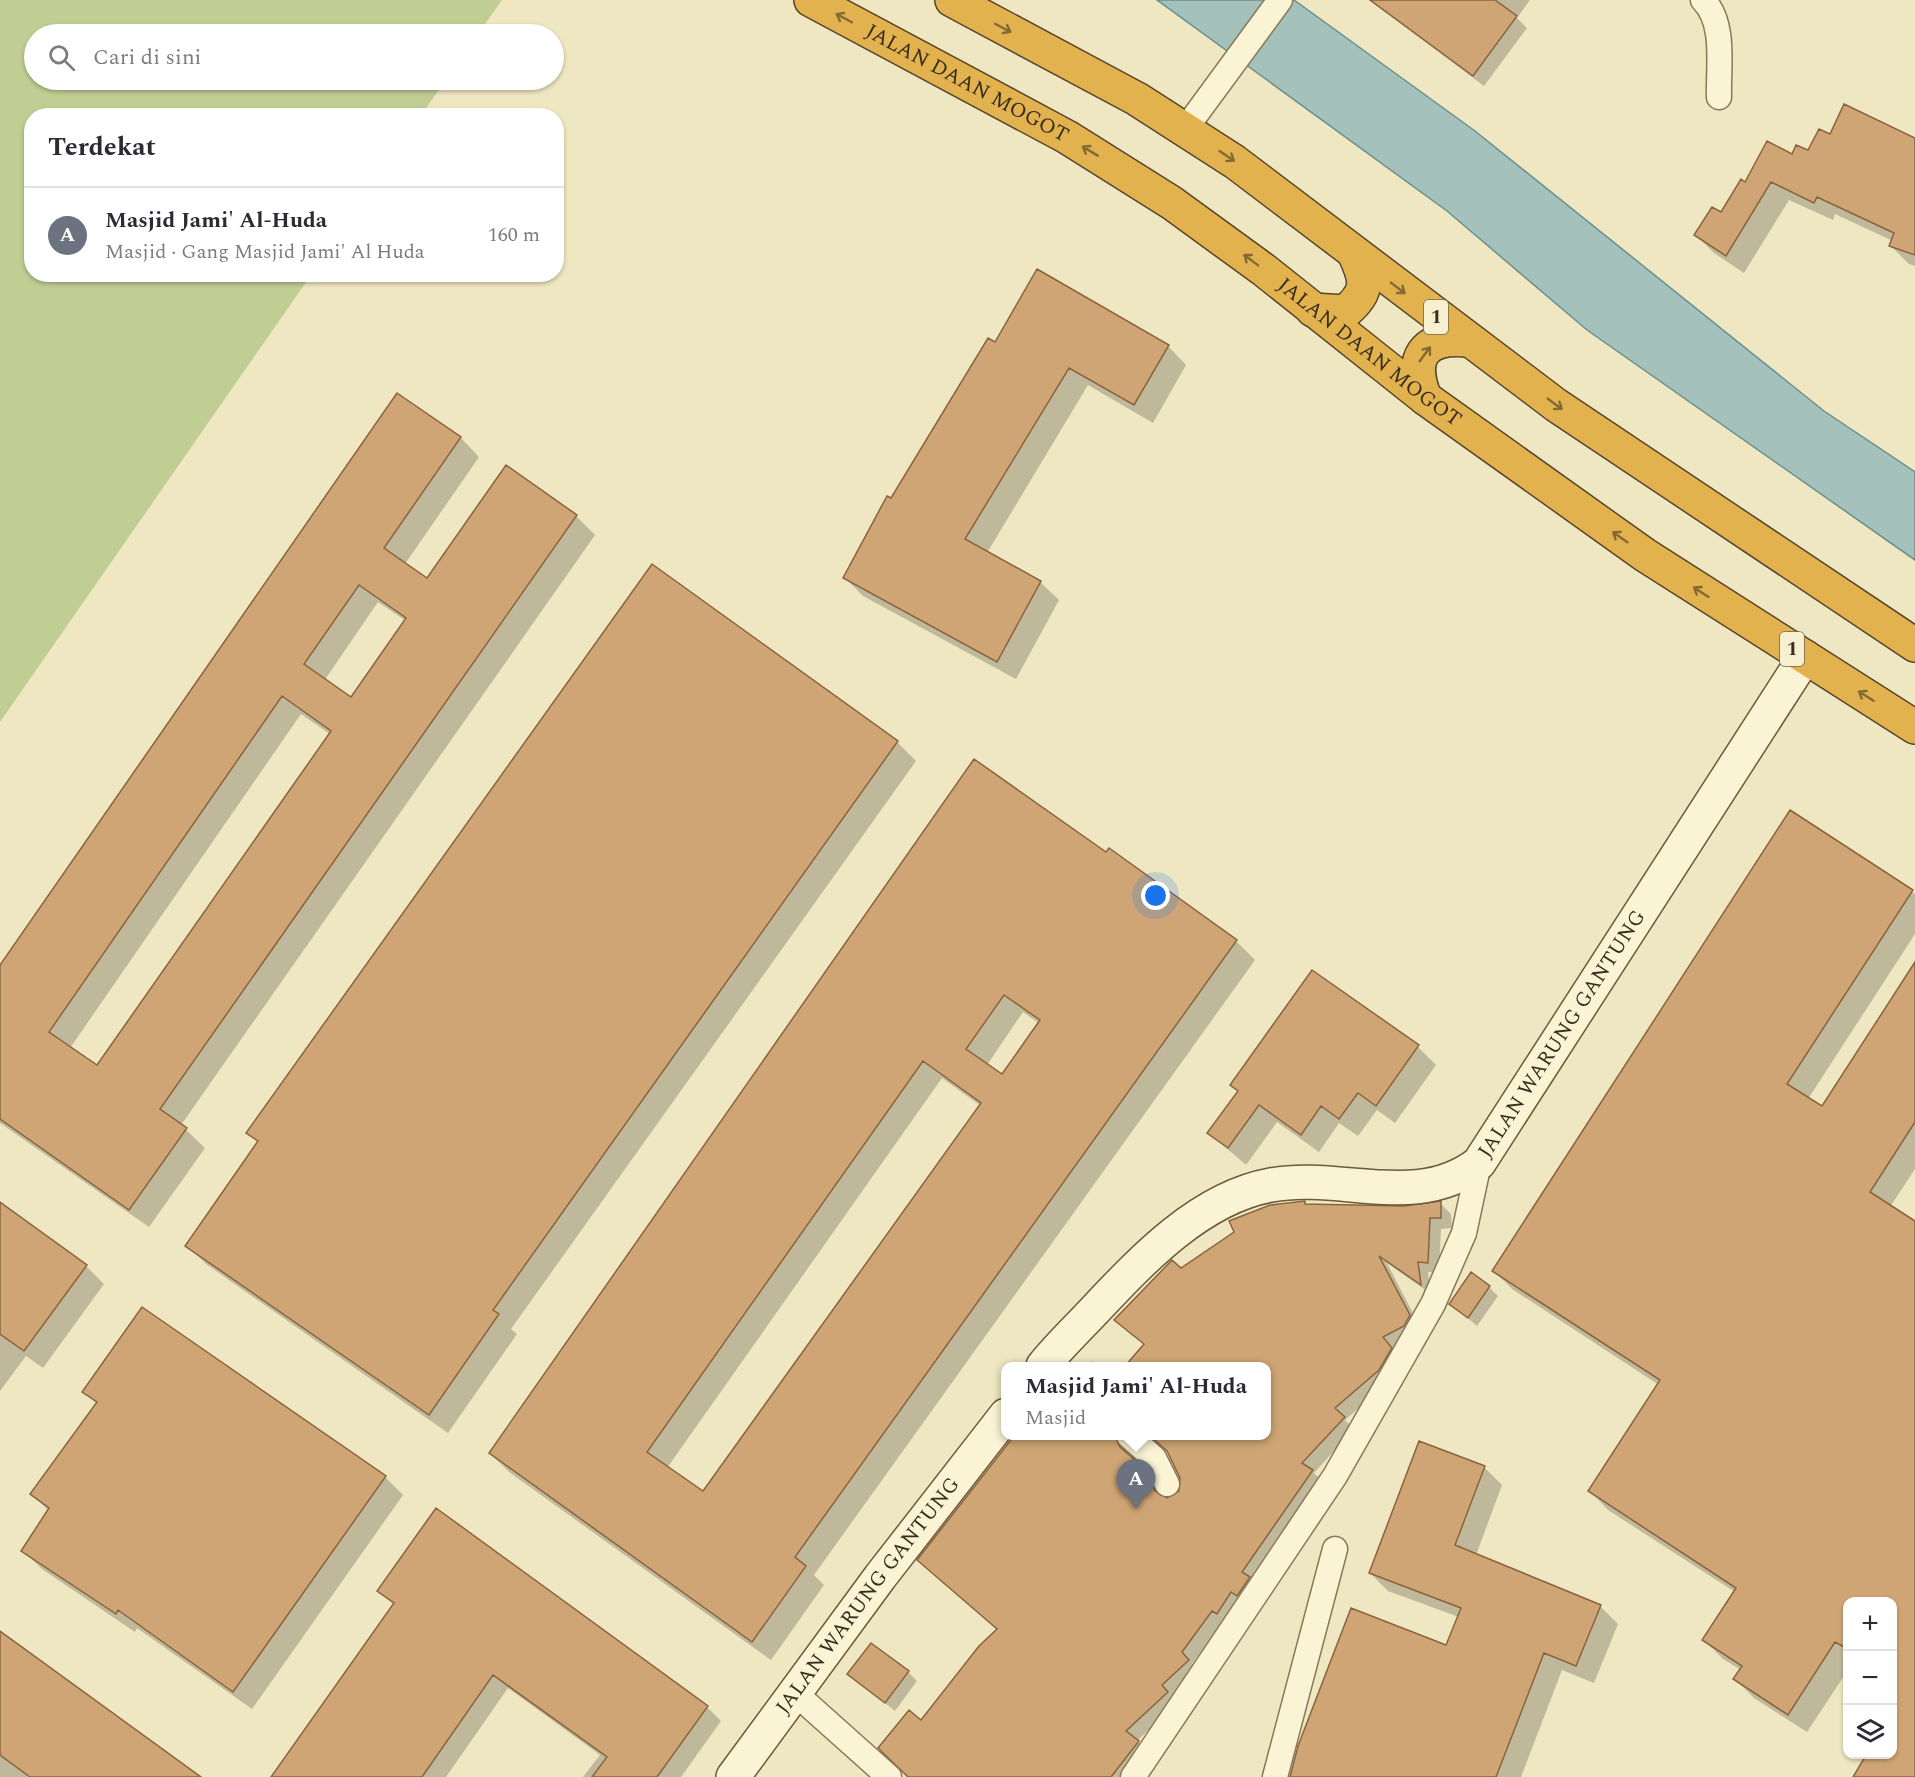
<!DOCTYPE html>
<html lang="id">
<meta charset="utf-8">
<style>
:root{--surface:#fff;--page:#f7f7f7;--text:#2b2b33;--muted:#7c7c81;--line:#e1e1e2;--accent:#7c3aed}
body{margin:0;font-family:Spectral,serif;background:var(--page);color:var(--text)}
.controls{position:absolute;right:18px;bottom:18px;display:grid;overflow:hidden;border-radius:12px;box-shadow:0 2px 4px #0004}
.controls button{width:54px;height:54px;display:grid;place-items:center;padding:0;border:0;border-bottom:2px solid var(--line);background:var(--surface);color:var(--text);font:30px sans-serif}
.you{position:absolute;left:1156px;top:896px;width:21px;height:21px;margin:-15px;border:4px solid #fff;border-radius:50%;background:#1a73e8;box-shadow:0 0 0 9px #1a73e833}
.badge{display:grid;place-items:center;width:39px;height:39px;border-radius:50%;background:var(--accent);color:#fff;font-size:20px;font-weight:700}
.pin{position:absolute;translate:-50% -50px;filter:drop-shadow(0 2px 3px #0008)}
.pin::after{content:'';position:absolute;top:32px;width:21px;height:18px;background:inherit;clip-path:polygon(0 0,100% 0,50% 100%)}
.popup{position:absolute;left:1001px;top:1362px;width:270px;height:78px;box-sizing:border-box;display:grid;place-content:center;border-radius:12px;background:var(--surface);filter:drop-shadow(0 2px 4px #0005);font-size:20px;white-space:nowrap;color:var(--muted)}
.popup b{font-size:22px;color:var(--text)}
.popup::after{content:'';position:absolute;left:50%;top:100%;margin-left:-12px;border:12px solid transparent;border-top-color:var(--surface)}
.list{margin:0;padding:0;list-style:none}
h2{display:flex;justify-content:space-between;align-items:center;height:78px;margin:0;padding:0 24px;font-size:26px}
h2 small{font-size:20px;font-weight:400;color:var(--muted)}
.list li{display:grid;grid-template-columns:39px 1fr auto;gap:18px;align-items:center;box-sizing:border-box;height:96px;padding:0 24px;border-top:2px solid var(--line)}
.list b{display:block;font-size:22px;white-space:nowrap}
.list p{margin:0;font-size:20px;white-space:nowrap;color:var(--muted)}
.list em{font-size:20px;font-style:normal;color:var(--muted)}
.icon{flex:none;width:33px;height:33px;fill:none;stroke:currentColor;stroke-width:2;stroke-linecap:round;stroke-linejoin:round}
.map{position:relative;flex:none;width:1915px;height:1777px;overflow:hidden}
.search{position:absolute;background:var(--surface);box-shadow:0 2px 4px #0004;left:24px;top:24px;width:540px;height:66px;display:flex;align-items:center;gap:15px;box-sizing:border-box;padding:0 21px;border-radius:33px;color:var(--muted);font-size:22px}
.panel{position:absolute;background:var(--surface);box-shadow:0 2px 4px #0004;left:24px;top:108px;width:540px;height:174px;border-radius:24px}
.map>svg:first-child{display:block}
.green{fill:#c0ce94}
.water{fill:#a4c1bc;stroke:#6a908b;stroke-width:1.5}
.shadow{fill:#0003;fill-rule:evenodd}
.building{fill:#cfa575;stroke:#89643d;stroke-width:1.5;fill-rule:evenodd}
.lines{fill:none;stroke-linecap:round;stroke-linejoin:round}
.street-casing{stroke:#897858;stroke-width:27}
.secondary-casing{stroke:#6b593b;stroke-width:36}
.highway-casing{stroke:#57452c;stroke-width:36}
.street{stroke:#faf3d4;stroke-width:24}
.secondary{stroke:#faf3d4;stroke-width:33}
.highway{stroke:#e2b24e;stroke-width:33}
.oneway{stroke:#846933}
.labels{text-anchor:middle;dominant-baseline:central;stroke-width:6;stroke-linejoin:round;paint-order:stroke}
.shield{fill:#f6f0d0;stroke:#716853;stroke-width:1.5}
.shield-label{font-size:20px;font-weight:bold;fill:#382d1d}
.street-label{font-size:21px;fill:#382d1d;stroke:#f6f0d0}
</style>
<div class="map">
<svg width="1915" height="1777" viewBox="0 0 1915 1777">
<rect width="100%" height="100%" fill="#efe7c1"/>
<path class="green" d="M 0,0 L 502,0 L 478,34 L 34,34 L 34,80 L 446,80 L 421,115 L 32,116 L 32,274 L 311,275 L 0,722 Z"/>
<path class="water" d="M 1157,0 L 1294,0 L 1475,131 L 1824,411 L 1915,472 L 1915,560 L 1587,330 L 1447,211 Z"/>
<path class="shadow" d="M 1369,0 L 1530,0 L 1517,18 L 1527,28 L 1484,86 Z
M 1830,136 L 1915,140 L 1915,266 L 1909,264 L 1891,246 L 1893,241 L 1835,214 L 1833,220 L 1789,200 L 1744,273 L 1714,253 L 1696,235 L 1721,215 L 1746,184 L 1792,156 L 1809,152 Z
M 996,344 L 1168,346 L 1186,365 L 1153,423 L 1088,385 L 987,553 L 1040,582 L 1059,600 L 1016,679 L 863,596 L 845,578 L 892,500 Z
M 398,395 L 461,438 L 479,457 L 405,564 L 427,580 L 576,516 L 595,535 L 181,1125 L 205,1148 L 149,1227 L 0,1123 L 0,968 ZM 378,602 L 406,621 L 351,699 L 324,681 ZM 301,714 L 330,734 L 97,1067 L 70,1048 Z
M 897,742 L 916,761 L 511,1329 L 517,1334 L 448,1433 L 206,1264 L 187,1245 L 258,1143 L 248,1133 Z
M 974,761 L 1236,941 L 1255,960 L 814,1575 L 824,1585 L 771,1660 L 509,1472 L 490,1453 ZM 1023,1012 L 1040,1024 L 1002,1076 L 987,1065 ZM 942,1078 L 981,1106 L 703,1493 L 667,1468 Z
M 1791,812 L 1915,894 L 1915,934 L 1808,1099 L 1822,1108 L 1915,965 L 1915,1169 L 1890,1207 L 1915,1223 L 1915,1777 L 1855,1777 L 1867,1754 L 1892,1754 L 1892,1709 L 1903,1690 L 1892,1684 L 1892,1602 L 1848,1602 L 1848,1670 L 1807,1732 L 1754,1698 L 1735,1679 L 1741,1670 L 1723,1659 L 1704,1640 L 1735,1592 L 1608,1510 L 1590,1491 L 1659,1385 L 1512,1289 L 1494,1271 Z
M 1418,1047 L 1436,1065 L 1395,1123 L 1377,1110 L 1358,1136 L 1339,1123 L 1319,1152 L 1277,1122 L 1246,1165 L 1209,1133 L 1239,1092 Z
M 1304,1203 L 1307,1206 L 1404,1208 L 1440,1203 L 1451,1214 L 1452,1228 L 1441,1229 L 1439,1273 L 1428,1272 L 1431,1294 L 1387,1263 L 1420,1327 L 1415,1337 L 1392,1348 L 1402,1360 L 1390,1381 L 1345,1420 L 1354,1429 L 1314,1473 L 1323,1482 L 1228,1624 L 1223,1621 L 1192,1664 L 1199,1671 L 1171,1697 L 1177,1703 L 1137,1741 L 1149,1753 L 1130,1777 L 911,1777 L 922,1722 L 998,1630 L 919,1560 L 1014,1436 L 1133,1436 L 1125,1445 L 1129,1457 L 1153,1480 L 1163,1497 L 1173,1498 L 1180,1492 L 1183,1484 L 1168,1452 L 1151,1436 L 1266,1436 L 1266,1366 L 1127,1366 L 1145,1345 L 1127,1331 L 1181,1270 Z
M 0,1204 L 86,1266 L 104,1284 L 43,1368 L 26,1356 L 0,1391 Z
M 1489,1287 L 1498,1296 L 1477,1326 L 1451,1304 Z
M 1092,1361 L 1098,1366 L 1087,1366 Z
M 84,1392 L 385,1477 L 403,1495 L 252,1709 L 137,1628 L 135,1632 L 42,1569 L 23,1551 L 49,1511 L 32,1494 L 97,1404 Z
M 1484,1467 L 1502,1485 L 1476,1555 L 1600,1606 L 1618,1624 L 1594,1683 L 1562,1670 L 1521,1777 L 1291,1777 L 1446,1647 L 1459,1617 L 1388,1591 L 1370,1573 Z
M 379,1590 L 707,1707 L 721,1721 L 681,1777 L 583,1777 L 600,1755 L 508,1688 L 446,1777 L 273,1777 L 394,1605 Z
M 0,1633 L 197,1777 L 0,1777 Z
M 908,1672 L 917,1681 L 895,1711 L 849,1674 Z"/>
<path class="building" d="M 1370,0 L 1495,0 L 1517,16 L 1473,76 Z
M 1844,104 L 1915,138 L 1915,255 L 1889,246 L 1894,233 L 1817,197 L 1814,203 L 1771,182 L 1726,256 L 1694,235 L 1712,207 L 1721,212 L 1741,179 L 1745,182 L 1767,141 L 1792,154 L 1796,145 L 1808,150 L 1819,129 L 1830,134 Z
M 1037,269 L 1169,345 L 1134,405 L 1069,368 L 965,539 L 1041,581 L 997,662 L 843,578 L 887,496 L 891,498 L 988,338 L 995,342 Z
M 397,393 L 461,437 L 384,548 L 427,578 L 506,465 L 577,515 L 160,1109 L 187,1128 L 129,1210 L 0,1119 L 0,965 ZM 359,585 L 406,618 L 351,697 L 304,664 ZM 282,696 L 331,731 L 97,1065 L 49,1032 Z
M 652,564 L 898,741 L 493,1310 L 499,1314 L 429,1415 L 185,1246 L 258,1141 L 246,1133 Z
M 974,759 L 1106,852 L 1109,848 L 1237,940 L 795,1557 L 806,1566 L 752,1642 L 489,1453 ZM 1004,995 L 1040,1020 L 1002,1074 L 966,1049 ZM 923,1061 L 981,1103 L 703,1491 L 647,1452 Z
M 1790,810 L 1913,890 L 1787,1084 L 1822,1106 L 1915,962 L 1915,1122 L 1870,1192 L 1915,1221 L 1915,1777 L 1853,1777 L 1866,1755 L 1893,1755 L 1893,1602 L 1848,1602 L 1848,1649 L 1835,1642 L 1788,1715 L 1733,1679 L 1742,1666 L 1702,1640 L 1736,1588 L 1588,1491 L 1660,1380 L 1492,1271 Z
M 1312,970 L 1419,1045 L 1376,1106 L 1358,1093 L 1339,1119 L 1321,1106 L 1301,1135 L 1259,1105 L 1228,1148 L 1207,1133 L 1238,1091 L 1230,1085 Z
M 1305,1201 L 1305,1204 L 1404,1206 L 1441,1201 L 1441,1218 L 1430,1218 L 1428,1263 L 1418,1262 L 1421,1285 L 1379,1256 L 1410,1315 L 1404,1326 L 1383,1337 L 1392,1348 L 1379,1370 L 1335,1408 L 1345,1417 L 1302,1463 L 1313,1470 L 1242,1572 L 1250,1577 L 1237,1596 L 1231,1592 L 1217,1614 L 1212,1611 L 1182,1652 L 1189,1660 L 1162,1685 L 1168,1692 L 1126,1731 L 1139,1741 L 1111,1777 L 908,1777 L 878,1748 L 909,1710 L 921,1720 L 979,1646 L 997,1629 L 917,1560 L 1014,1436 L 1115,1436 L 1120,1447 L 1143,1467 L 1155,1491 L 1167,1498 L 1179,1491 L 1180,1478 L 1167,1451 L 1150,1436 L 1266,1436 L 1266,1366 L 1125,1366 L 1144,1344 L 1114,1320 L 1172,1260 L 1181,1268 L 1234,1232 L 1229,1221 L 1270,1205 Z
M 0,1202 L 87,1265 L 24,1351 L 0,1334 Z
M 1471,1272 L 1490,1286 L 1468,1318 L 1449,1304 Z
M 142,1307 L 386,1476 L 233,1692 L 118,1610 L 116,1614 L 21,1551 L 49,1508 L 30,1494 L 97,1402 L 82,1392 Z
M 1419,1441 L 1485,1466 L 1455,1545 L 1601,1605 L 1576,1666 L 1544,1653 L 1496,1777 L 1290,1777 L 1298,1746 L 1351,1608 L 1446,1645 L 1461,1608 L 1369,1573 Z
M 436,1508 L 708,1706 L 657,1777 L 592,1777 L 607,1757 L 493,1675 L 422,1777 L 271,1777 L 394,1603 L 377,1591 Z
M 0,1631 L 201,1777 L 30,1777 L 0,1755 Z
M 871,1643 L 909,1671 L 885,1703 L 847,1674 Z"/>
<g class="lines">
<defs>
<path id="street" d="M 1703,0 C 1726,23 1718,67 1719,97
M 1186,128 L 1280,0
M 1129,1436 L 1154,1458 L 1167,1484
M 795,1693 L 889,1777
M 1133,1777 L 1335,1476 L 1433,1304 L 1464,1233 L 1479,1163
M 1275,1777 L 1335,1549"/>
<g id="secondary">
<path id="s1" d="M 1043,1366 C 1058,1347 1076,1330 1092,1313 C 1140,1262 1199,1198 1271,1185 C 1341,1172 1417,1211 1479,1163 L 1805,657"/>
<path id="s2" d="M 733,1777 L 880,1577 L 1006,1415"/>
</g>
<g id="highway">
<path id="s3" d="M 811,0 L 1067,137 L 1172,203 L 1264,270 L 1425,398 L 1645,555 L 1915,727"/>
<path d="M 952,0 L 1137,99 L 1235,162 L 1556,405 L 1915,645"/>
<path d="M 1313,310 L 1345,312 C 1369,292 1367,281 1355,255"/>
<path d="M 1425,398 C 1409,358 1423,336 1467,340"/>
</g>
</defs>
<use href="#street" class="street-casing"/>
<use href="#secondary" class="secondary-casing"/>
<use href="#highway" class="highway-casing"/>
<use href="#street" class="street"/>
<use href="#secondary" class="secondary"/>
<use href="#highway" class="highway"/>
</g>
<defs><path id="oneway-shaft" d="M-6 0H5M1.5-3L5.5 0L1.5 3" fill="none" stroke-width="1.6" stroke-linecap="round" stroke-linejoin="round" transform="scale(1.5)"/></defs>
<g class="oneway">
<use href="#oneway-shaft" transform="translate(844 18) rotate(-152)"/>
<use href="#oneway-shaft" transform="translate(1003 28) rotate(28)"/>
<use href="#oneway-shaft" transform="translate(1090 151) rotate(-149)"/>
<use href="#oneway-shaft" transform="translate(1227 156) rotate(34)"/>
<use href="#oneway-shaft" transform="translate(1251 260) rotate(-143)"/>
<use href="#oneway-shaft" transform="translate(1398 288) rotate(37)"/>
<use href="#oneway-shaft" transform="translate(1425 354) rotate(-54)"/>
<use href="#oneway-shaft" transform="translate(1555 404) rotate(36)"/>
<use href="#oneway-shaft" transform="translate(1620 537) rotate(-145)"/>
<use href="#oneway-shaft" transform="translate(1701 592) rotate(-147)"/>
<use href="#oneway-shaft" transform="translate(1866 696) rotate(-148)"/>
</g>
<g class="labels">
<g class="shield">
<rect x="1424" y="300" width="24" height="34" rx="4.5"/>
<rect x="1780" y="632" width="24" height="34" rx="4.5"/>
</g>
<g class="shield-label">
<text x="1436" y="317">1</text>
<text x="1792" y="649">1</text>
</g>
<g class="street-label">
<text stroke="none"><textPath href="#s3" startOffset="177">JALAN DAAN MOGOT</textPath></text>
<text stroke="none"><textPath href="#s3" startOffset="662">JALAN DAAN MOGOT</textPath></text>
<text stroke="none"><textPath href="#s1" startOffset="663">JALAN WARUNG GANTUNG</textPath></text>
<text stroke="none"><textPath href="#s2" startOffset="226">JALAN WARUNG GANTUNG</textPath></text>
</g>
</g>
</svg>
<div class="controls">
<button>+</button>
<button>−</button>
<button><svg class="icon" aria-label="layers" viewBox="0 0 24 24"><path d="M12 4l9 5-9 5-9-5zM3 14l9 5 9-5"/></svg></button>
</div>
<div class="you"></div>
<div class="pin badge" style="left:1136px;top:1509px;background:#6b7280">A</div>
<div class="popup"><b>Masjid Jami' Al-Huda</b>Masjid</div>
<div class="search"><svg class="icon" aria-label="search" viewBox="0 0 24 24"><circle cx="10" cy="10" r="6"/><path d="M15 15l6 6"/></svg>Cari di sini</div>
<section class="panel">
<h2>Terdekat<small></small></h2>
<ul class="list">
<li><span class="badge" style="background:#6b7280">A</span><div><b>Masjid Jami' Al-Huda</b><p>Masjid · Gang Masjid Jami' Al Huda</p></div><em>160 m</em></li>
</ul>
</section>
</div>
